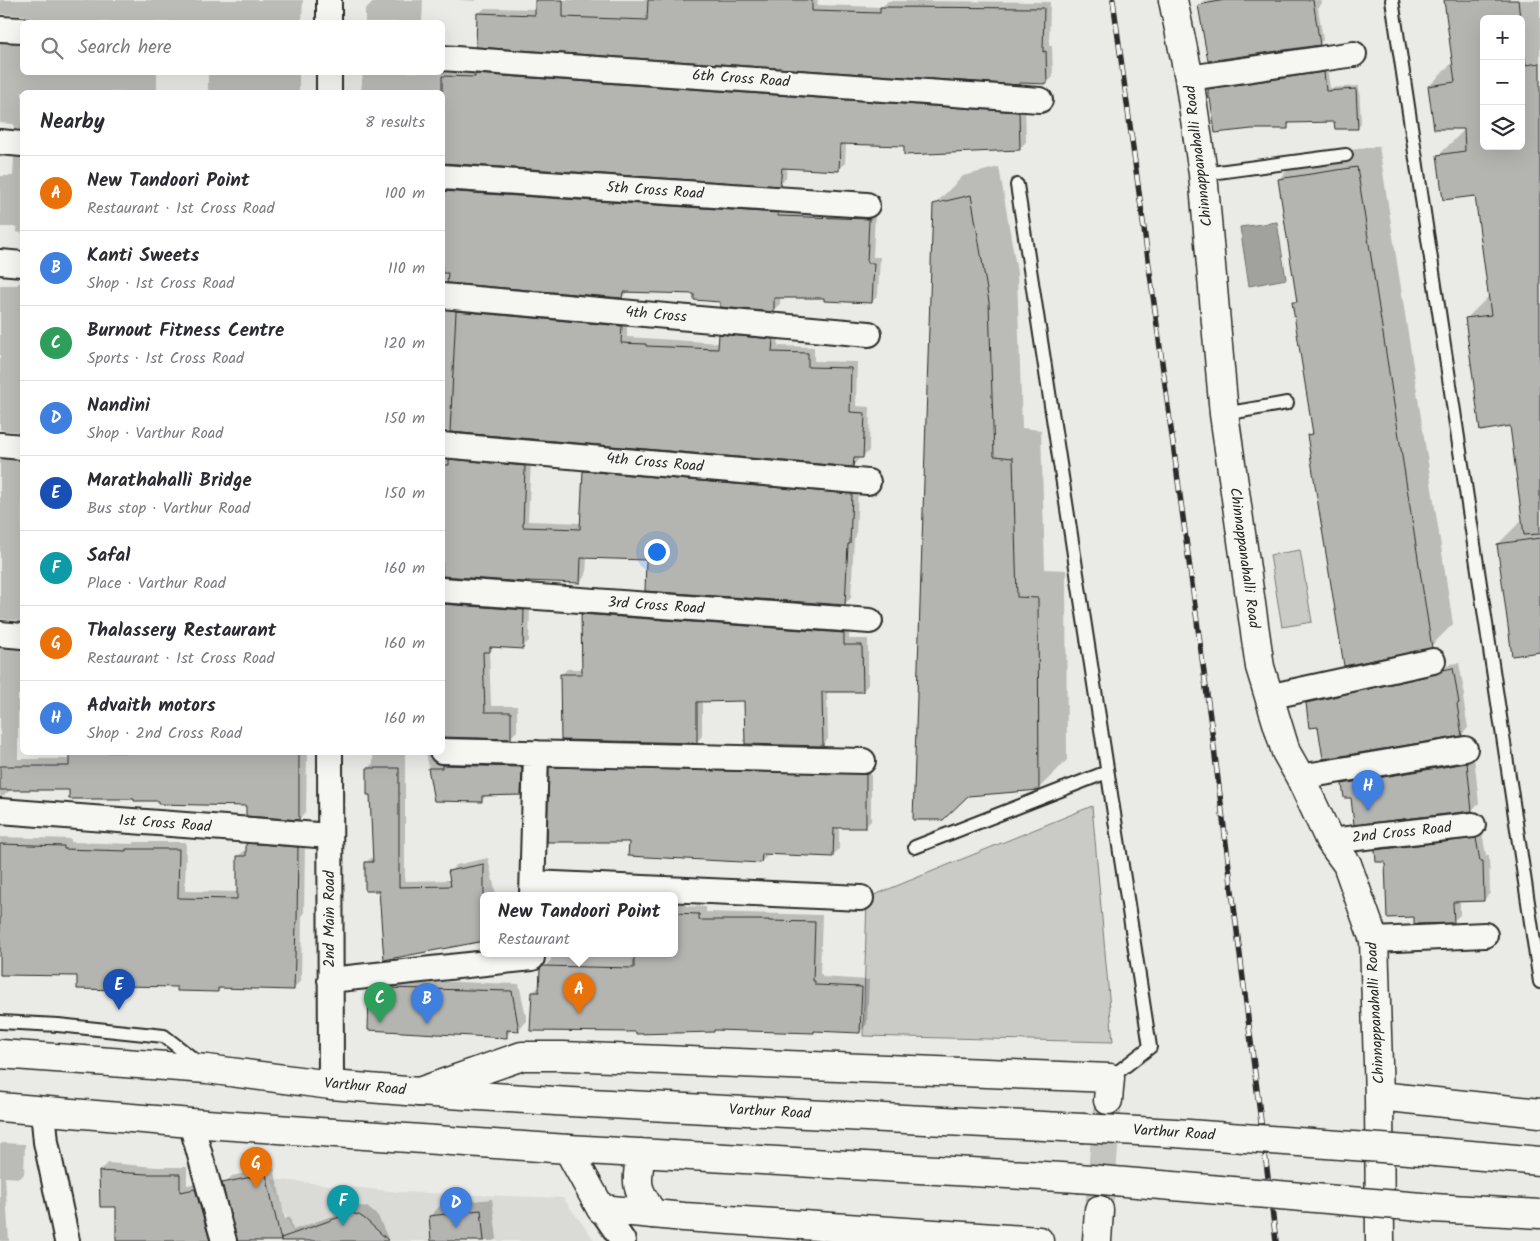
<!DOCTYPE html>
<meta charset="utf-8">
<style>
:root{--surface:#fff;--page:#f7f7f7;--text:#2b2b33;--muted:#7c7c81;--line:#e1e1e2;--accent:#b45309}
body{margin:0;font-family:Kalam,sans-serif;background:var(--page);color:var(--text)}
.controls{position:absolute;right:15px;top:15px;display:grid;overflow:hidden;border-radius:8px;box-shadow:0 5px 20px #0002}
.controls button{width:45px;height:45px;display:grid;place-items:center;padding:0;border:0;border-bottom:1px solid var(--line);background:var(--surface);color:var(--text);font:25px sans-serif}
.you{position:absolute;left:656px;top:551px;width:18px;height:18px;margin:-12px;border:4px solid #fff;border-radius:50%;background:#1a73e8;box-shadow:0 0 0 8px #1a73e833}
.badge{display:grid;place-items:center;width:32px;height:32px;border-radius:50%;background:var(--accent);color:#fff;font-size:16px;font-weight:700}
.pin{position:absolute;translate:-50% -41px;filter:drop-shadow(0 1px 2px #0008)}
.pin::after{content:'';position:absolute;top:26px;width:18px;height:15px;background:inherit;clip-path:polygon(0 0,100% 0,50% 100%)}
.popup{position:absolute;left:480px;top:892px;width:198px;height:65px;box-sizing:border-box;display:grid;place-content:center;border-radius:8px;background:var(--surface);filter:drop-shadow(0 1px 4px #0005);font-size:16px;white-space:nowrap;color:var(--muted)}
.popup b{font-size:19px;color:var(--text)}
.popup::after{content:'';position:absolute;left:50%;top:100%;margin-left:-10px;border:10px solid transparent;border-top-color:var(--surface)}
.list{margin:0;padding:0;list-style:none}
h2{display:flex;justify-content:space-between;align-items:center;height:65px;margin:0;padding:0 20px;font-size:21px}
h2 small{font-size:16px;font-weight:400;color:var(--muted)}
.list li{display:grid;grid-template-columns:32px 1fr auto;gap:15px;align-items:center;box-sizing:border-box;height:75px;padding:0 20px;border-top:1px solid var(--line)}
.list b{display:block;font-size:19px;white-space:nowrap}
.list p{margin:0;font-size:16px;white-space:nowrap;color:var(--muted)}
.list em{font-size:16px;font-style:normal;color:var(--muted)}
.icon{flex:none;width:28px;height:28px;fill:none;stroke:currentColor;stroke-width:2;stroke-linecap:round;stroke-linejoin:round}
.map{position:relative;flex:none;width:1540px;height:1241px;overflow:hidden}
.search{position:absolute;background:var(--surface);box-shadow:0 5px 20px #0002;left:20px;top:20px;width:425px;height:55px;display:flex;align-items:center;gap:12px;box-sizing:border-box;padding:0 18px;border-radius:8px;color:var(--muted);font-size:19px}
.panel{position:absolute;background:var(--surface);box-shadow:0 5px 20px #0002;left:20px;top:90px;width:425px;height:665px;border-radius:8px}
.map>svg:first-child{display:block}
.built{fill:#dadad6}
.green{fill:#cacac7;stroke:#7a7a79}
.water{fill:#a1a19e;stroke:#727270}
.shadow{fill:#0003;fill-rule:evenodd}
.building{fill:#b4b4b1;stroke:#2b2b2b}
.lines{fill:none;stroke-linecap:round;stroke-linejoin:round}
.tertiary-tunnel{stroke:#c4c4c1;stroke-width:28;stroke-dasharray:28 14;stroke-linecap:butt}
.service-casing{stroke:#2b2b2b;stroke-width:16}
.minor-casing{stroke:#2b2b2b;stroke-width:28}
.tertiary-casing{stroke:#2b2b2b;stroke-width:31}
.primary-casing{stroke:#2b2b2b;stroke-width:31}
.service{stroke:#f6f6f2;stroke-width:12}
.minor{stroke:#f6f6f2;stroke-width:24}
.tertiary{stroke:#f6f6f2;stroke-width:28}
.primary{stroke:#f6f6f2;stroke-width:28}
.rail-casing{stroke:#2b2b2b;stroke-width:5.5}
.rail{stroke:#f6f6f2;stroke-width:4;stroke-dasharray:11;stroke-linecap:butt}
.primary-bridge-casing{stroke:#2b2b2b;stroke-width:31;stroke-linecap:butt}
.primary-bridge{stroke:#f6f6f2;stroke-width:28}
.labels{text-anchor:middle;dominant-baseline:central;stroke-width:5;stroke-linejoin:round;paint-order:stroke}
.street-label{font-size:15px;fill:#2b2b2b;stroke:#f6f6f2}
</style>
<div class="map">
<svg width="1540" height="1241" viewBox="0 0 1540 1241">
<rect width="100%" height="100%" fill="#eaeae6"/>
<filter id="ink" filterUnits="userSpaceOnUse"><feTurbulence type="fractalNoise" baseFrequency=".02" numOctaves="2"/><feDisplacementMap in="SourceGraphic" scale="10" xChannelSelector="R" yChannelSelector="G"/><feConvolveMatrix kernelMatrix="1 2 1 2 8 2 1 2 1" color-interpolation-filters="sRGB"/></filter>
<g filter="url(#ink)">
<path class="built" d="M 271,1179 L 399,1192 L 563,1198 L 595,1241 L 296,1241 Z"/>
<path class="green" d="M 1300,550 L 1312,622 L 1282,627 L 1270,555 Z
M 1092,806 L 1113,1042 L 863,1036 L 867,898 Z"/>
<path class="water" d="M 1277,222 L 1286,279 L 1249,286 L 1240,227 Z"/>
<path class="shadow" d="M 0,0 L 303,0 L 302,19 L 299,22 L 35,22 L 30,17 L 23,15 L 0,14 Z
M 375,0 L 423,0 L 422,22 L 365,22 L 365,9 L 372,3 L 375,3 Z
M 457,0 L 476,0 L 475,1 Z
M 536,0 L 818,0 L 817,5 L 882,7 L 888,1 L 1050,2 L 1049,46 L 1052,46 L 1053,77 L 1047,83 L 1020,82 L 478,14 L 485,8 L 536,9 Z
M 1211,0 L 1321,0 L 1322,3 L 1318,8 L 1323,40 L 1319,44 L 1199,5 L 1203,1 Z
M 1445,0 L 1540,0 L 1540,651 L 1498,544 L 1523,519 L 1511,425 L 1466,319 L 1489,296 L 1477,195 L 1438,156 L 1467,127 L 1429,86 L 1453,62 ZM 1484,19 L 1521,19 L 1521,146 L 1484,146 Z
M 0,33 L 22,36 L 22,72 L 157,72 L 157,92 L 22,92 L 22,130 L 14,128 L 14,124 L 0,123 Z
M 1327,69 L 1330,88 L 1359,86 L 1361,124 L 1358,127 L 1335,120 L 1291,121 L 1288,127 L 1209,90 L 1213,86 Z
M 442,70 L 1025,106 L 1026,142 L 1020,148 L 846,143 L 845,163 L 838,170 L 787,167 L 786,178 L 780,184 L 442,92 L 361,92 L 363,72 L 442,72 Z
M 208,72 L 299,72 L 299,92 L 208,92 Z
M 1379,146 L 1453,624 L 1431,646 L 1309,435 L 1313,431 L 1294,303 L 1298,299 L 1279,179 L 1301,157 Z
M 21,150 L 22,150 L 22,233 L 16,232 L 17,227 L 0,227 L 0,176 L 13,176 L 14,157 Z
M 999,167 L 1017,273 L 1022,428 L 1041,430 L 1045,569 L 1066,570 L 1067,760 L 1038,789 L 934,205 L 963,176 Z
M 442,183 L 875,213 L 873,257 L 880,257 L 878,295 L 872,302 L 826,297 L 780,297 L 780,304 L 773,310 L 721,301 L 695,293 L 628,291 L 622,297 L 442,281 Z
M 22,280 L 22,432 L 0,430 L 0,285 L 17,285 Z
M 442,302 L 627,320 L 627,337 L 720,343 L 720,335 L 726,328 L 779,333 L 778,346 L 814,347 L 814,361 L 857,362 L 856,406 L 870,407 L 869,451 L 863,457 L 860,457 L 859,459 L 853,466 L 442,430 Z
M 0,449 L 22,453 L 22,621 L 0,619 Z
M 442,451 L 531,460 L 528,521 L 582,523 L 584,472 L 590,465 L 858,488 L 856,536 L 854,539 L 851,598 L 844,604 L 647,559 L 587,557 L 586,575 L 580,582 L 442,575 Z
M 442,596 L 530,604 L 529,641 L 522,647 L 495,646 L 489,652 L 491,706 L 517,706 L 517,731 L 510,738 L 442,736 Z
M 588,609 L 849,628 L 849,639 L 868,639 L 868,685 L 862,691 L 827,691 L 828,739 L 823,745 L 746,700 L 702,701 L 702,736 L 697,742 L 561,675 L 567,669 L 583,669 L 583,615 Z
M 0,638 L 22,642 L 22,695 L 18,695 L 18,759 L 71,759 L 71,752 L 307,752 L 306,811 L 299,819 L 247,815 L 247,805 L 135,798 L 71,789 L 11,789 L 4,796 L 0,797 Z
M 1459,663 L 1465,696 L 1463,698 L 1468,728 L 1462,734 L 1307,703 L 1313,697 L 1443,669 L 1451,664 Z
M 373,752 L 405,752 L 405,881 L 451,880 L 450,871 L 456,865 L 488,858 L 496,895 L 484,895 L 484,939 L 380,890 L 366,862 L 374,856 L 368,768 L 373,763 Z
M 426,752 L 528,761 L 527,787 L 521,794 L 487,795 L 481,801 L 435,800 Z
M 1474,756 L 1479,803 L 1472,810 L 1352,796 L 1343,784 L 1351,777 Z
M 557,761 L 871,768 L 871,821 L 865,827 L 839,827 L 839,849 L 832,856 L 767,853 L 767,856 L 761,862 L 551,768 Z
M 1482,832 L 1486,855 L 1489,855 L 1490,893 L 1484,900 L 1460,900 L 1460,915 L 1453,921 L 1415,916 L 1386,860 L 1376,850 L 1383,843 Z
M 254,836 L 305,840 L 304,914 L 302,916 L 301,981 L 293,988 L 222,987 L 218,991 L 178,986 L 124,985 L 120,988 L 78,975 L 8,974 L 0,976 L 0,837 L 71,839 L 71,842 L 133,844 L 135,842 L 186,842 L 185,891 L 238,892 L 238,856 L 247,849 L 247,844 Z
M 674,900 L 686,900 L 686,906 L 706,907 L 706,912 L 822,915 L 820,974 L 822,974 L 822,977 L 869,980 L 867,1024 L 860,1032 L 716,1029 L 714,1031 L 533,992 L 541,985 L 541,970 L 551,960 L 551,953 L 674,953 Z
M 396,980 L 519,984 L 527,1021 L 519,1029 L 513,1029 L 506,1036 L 370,993 L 378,985 L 390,986 Z
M 2,1143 L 25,1144 L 24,1174 L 20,1178 L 5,1177 L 9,1241 L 0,1241 L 0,1145 Z
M 108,1163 L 156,1167 L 187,1167 L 187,1185 L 203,1182 L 221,1241 L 117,1241 L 117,1206 L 100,1171 Z
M 274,1167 L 285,1219 L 290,1217 L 293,1230 L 360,1206 L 367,1207 L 378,1216 L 389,1241 L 239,1241 L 224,1184 L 232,1176 Z
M 492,1199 L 497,1238 L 493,1241 L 432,1241 L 430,1216 L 442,1204 Z"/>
<path class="building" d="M 535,0 L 563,0 L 563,17 L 647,20 L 648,0 L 812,0 L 812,11 L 880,13 L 880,7 L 1044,8 L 1043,52 L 1046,51 L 1047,84 L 1019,83 L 1019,85 L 476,47 L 477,13 L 535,15 Z
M 1225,0 L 1313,0 L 1320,45 L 1208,61 L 1198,5 Z
M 1444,0 L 1518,0 L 1520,19 L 1484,19 L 1484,146 L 1521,146 L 1521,29 L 1526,65 L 1540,63 L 1540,534 L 1524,535 L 1510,426 L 1480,431 L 1465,318 L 1491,315 L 1475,196 L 1443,200 L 1437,155 L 1465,151 L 1464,129 L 1434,129 L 1428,86 L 1455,82 Z
M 1324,72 L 1326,91 L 1356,89 L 1358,129 L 1335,129 L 1334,122 L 1288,123 L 1288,129 L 1252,129 L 1215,133 L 1210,98 L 1208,98 L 1208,89 Z
M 475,74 L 1019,112 L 1020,150 L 904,155 L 904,146 L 840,144 L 839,171 L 782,168 L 780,186 L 442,163 L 442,76 L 475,77 Z
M 1357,167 L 1432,648 L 1344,666 L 1307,435 L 1313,434 L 1292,302 L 1297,302 L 1278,179 Z
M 442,191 L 778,213 L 778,216 L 869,219 L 867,263 L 874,263 L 872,303 L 824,301 L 824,298 L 774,298 L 774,312 L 720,307 L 720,302 L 694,300 L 694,294 L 623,292 L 622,298 L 447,283 L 448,273 L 442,273 Z
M 971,195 L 989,302 L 994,456 L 1013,458 L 1017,597 L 1038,598 L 1039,790 L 968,796 L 943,820 L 913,820 L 933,204 Z
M 456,311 L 622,326 L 621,343 L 646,344 L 646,346 L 718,349 L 719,334 L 773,339 L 772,352 L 808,353 L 808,367 L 851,368 L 850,412 L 865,413 L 863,458 L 854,458 L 853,467 L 450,432 Z
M 449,459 L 525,466 L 523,527 L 580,529 L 583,471 L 852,494 L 850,544 L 848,544 L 845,605 L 645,591 L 646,560 L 581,558 L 580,583 L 525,581 L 525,582 L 442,576 L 442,465 L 449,465 Z
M 1540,538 L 1540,652 L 1512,656 L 1497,544 Z
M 442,604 L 524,610 L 523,649 L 490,647 L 490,652 L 483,652 L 485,712 L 511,712 L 511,739 L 442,737 Z
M 581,614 L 844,633 L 844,645 L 862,645 L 863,692 L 822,692 L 823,746 L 745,744 L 744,701 L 697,702 L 697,743 L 561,740 L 560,674 L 582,674 Z
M 1453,668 L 1459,703 L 1457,704 L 1462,736 L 1323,759 L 1318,727 L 1309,728 L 1306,703 L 1436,674 L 1443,670 Z
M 69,752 L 299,752 L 299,820 L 246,816 L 246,806 L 158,804 L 158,801 L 134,801 L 134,799 L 69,799 L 69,790 L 0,790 L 0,766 L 69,766 Z
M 1467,763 L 1472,811 L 1354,825 L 1351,798 L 1344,798 L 1342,784 Z
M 442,765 L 522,767 L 521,795 L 482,796 L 482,802 L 434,801 L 428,768 L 442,768 Z
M 549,767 L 866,774 L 866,828 L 834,828 L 833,857 L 762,854 L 761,863 L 628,856 L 629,842 L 547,842 Z
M 367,768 L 399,768 L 399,887 L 451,886 L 448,871 L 484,864 L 484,941 L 384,960 L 379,891 L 365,891 L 365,862 L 373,862 L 370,795 L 367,795 Z
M 1476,838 L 1480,861 L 1483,861 L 1484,901 L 1453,902 L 1454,923 L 1414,924 L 1414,917 L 1387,918 L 1385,862 L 1376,862 L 1375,850 Z
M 246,843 L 298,847 L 297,923 L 296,923 L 294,990 L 218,988 L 218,992 L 177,991 L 177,987 L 121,986 L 121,990 L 77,989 L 77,976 L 0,975 L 0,844 L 64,846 L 64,849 L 126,851 L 126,849 L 179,849 L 178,898 L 237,899 L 237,856 L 246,856 Z
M 674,913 L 699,914 L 699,920 L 769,920 L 769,921 L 815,922 L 813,981 L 815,981 L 815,985 L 862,987 L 860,1033 L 814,1031 L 814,1033 L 714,1030 L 714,1032 L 636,1034 L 636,1032 L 530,1031 L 532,992 L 539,992 L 540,969 L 543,966 L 634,968 L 634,953 L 674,953 Z
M 385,988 L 512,991 L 519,1031 L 507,1030 L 507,1038 L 368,1030 L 369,993 L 386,994 Z
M 99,1171 L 147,1174 L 180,1174 L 180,1192 L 195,1189 L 210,1241 L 116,1241 L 116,1207 L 100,1207 Z
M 266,1174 L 281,1241 L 237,1241 L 222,1183 Z
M 481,1210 L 484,1241 L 431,1241 L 429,1216 Z
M 351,1213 L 359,1215 L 365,1219 L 389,1241 L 281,1241 L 281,1238 Z"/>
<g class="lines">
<path class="tertiary-tunnel" d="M 1099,1210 L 1108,1100"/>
<defs>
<path id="service" d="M 1392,0 L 1540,982
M 1203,174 L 1346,155
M 1017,185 L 1150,1047 L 1110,1078
M 1224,414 L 1287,403
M 915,847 L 1107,772
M 0,1022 L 58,1025 L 164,1036 L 200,1064"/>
<path id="minor" d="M 329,0 L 329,22
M 0,29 L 22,30
M 442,58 L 1040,100
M 329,72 L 329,92
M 1189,78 L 1354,54
M 0,142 L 22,144
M 442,177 L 867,205
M 0,262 L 22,264
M 442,296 L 869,334
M 0,445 L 22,447
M 442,445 L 868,482
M 442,590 L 870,621
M 0,634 L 22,636
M 1268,697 L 1433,661
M 442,751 L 863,761
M 330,752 L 331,1085
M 1300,777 L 1465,749
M 0,811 L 330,836
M 1330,841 L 1473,825
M 533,883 L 861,898
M 532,895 L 536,753
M 1374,940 L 1485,935
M 330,980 L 532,958
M 43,1110 L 46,1142 L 67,1241
M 191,1123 L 224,1241
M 601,1209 L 623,1241"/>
<path id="tertiary" d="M 1173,0 L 1189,78 L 1203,174 L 1224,414 L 1260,667 L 1286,752 L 1300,777 L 1330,841 L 1347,864 L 1374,940 L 1379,1096 L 1380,1241
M 419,1092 L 522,1056 L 562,1056 L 1110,1078 L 1108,1100
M 1379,1096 L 1540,1113
M 568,1149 L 601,1209 L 684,1217 L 1039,1241
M 1097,1241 L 1099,1210"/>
<path id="primary" d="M 0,1054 L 207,1069 L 331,1085 L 419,1092 L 570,1102 L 1082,1128
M 0,1107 L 191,1123 L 568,1149 L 1078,1178
M 1436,1152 L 1540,1161
M 641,1153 C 636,1185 635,1187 653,1214
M 1433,1208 L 1540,1214"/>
</defs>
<use href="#service" class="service-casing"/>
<use href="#minor" class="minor-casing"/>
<use href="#tertiary" class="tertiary-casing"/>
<use href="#primary" class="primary-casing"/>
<use href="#service" class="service"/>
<use href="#minor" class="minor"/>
<use href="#tertiary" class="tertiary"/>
<use href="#primary" class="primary"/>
<defs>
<path id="rail" d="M 1113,0 L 1212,732 L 1276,1241"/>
</defs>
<use href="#rail" class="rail-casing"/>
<use href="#rail" class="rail"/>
<defs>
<path id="primary-bridge" d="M 1082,1128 L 1175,1133 L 1436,1152
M 1078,1178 L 1433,1208"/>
</defs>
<use href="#primary-bridge" class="primary-bridge-casing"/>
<use href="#primary-bridge" class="primary-bridge"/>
</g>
</g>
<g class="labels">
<g class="street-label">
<text transform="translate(741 79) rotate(4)">6th Cross Road</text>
<text transform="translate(1199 156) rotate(-97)">Chinnappanahalli Road</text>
<text transform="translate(655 191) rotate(4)">5th Cross Road</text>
<text transform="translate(656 315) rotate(5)">4th Cross</text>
<text transform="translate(655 463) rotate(5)">4th Cross Road</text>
<text transform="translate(1244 558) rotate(82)">Chinnappanahalli Road</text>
<text transform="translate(656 606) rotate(4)">3rd Cross Road</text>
<text transform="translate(165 824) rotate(4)">1st Cross Road</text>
<text transform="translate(1402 833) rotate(-6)">2nd Cross Road</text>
<text transform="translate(330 919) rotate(-90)">2nd Main Road</text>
<text transform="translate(1376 1013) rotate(-93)">Chinnappanahalli Road</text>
<text transform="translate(365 1087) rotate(5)">Varthur Road</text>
<text transform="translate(770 1112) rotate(3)">Varthur Road</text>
<text transform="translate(1174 1133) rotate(4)">Varthur Road</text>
</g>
</g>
</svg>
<div class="controls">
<button>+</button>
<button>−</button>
<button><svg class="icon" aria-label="layers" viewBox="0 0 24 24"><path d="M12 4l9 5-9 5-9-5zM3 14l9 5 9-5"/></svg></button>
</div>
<div class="you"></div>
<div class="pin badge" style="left:579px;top:1014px;background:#e8710a">A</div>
<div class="popup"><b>New Tandoori Point</b>Restaurant</div>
<div class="pin badge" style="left:427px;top:1024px;background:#3f7fe0">B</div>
<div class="pin badge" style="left:380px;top:1023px;background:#2e9e5b">C</div>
<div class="pin badge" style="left:456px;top:1228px;background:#3f7fe0">D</div>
<div class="pin badge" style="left:119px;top:1010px;background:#1a4fb4">E</div>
<div class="pin badge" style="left:343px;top:1226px;background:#0f9aa8">F</div>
<div class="pin badge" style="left:256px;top:1188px;background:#e8710a">G</div>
<div class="pin badge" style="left:1368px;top:811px;background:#3f7fe0">H</div>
<div class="search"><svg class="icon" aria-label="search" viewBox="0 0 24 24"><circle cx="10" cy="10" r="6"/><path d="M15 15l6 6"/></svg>Search here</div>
<section class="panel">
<h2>Nearby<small>8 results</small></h2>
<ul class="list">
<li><span class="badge" style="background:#e8710a">A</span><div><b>New Tandoori Point</b><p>Restaurant · 1st Cross Road</p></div><em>100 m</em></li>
<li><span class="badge" style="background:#3f7fe0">B</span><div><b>Kanti Sweets</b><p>Shop · 1st Cross Road</p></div><em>110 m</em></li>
<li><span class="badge" style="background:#2e9e5b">C</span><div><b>Burnout Fitness Centre</b><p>Sports · 1st Cross Road</p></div><em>120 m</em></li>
<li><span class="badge" style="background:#3f7fe0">D</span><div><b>Nandini</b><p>Shop · Varthur Road</p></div><em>150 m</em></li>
<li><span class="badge" style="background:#1a4fb4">E</span><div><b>Marathahalli Bridge</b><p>Bus stop · Varthur Road</p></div><em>150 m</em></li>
<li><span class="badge" style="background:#0f9aa8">F</span><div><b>Safal</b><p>Place · Varthur Road</p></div><em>160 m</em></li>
<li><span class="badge" style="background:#e8710a">G</span><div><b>Thalassery Restaurant</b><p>Restaurant · 1st Cross Road</p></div><em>160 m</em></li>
<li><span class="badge" style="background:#3f7fe0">H</span><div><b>Advaith motors</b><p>Shop · 2nd Cross Road</p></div><em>160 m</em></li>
</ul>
</section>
</div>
